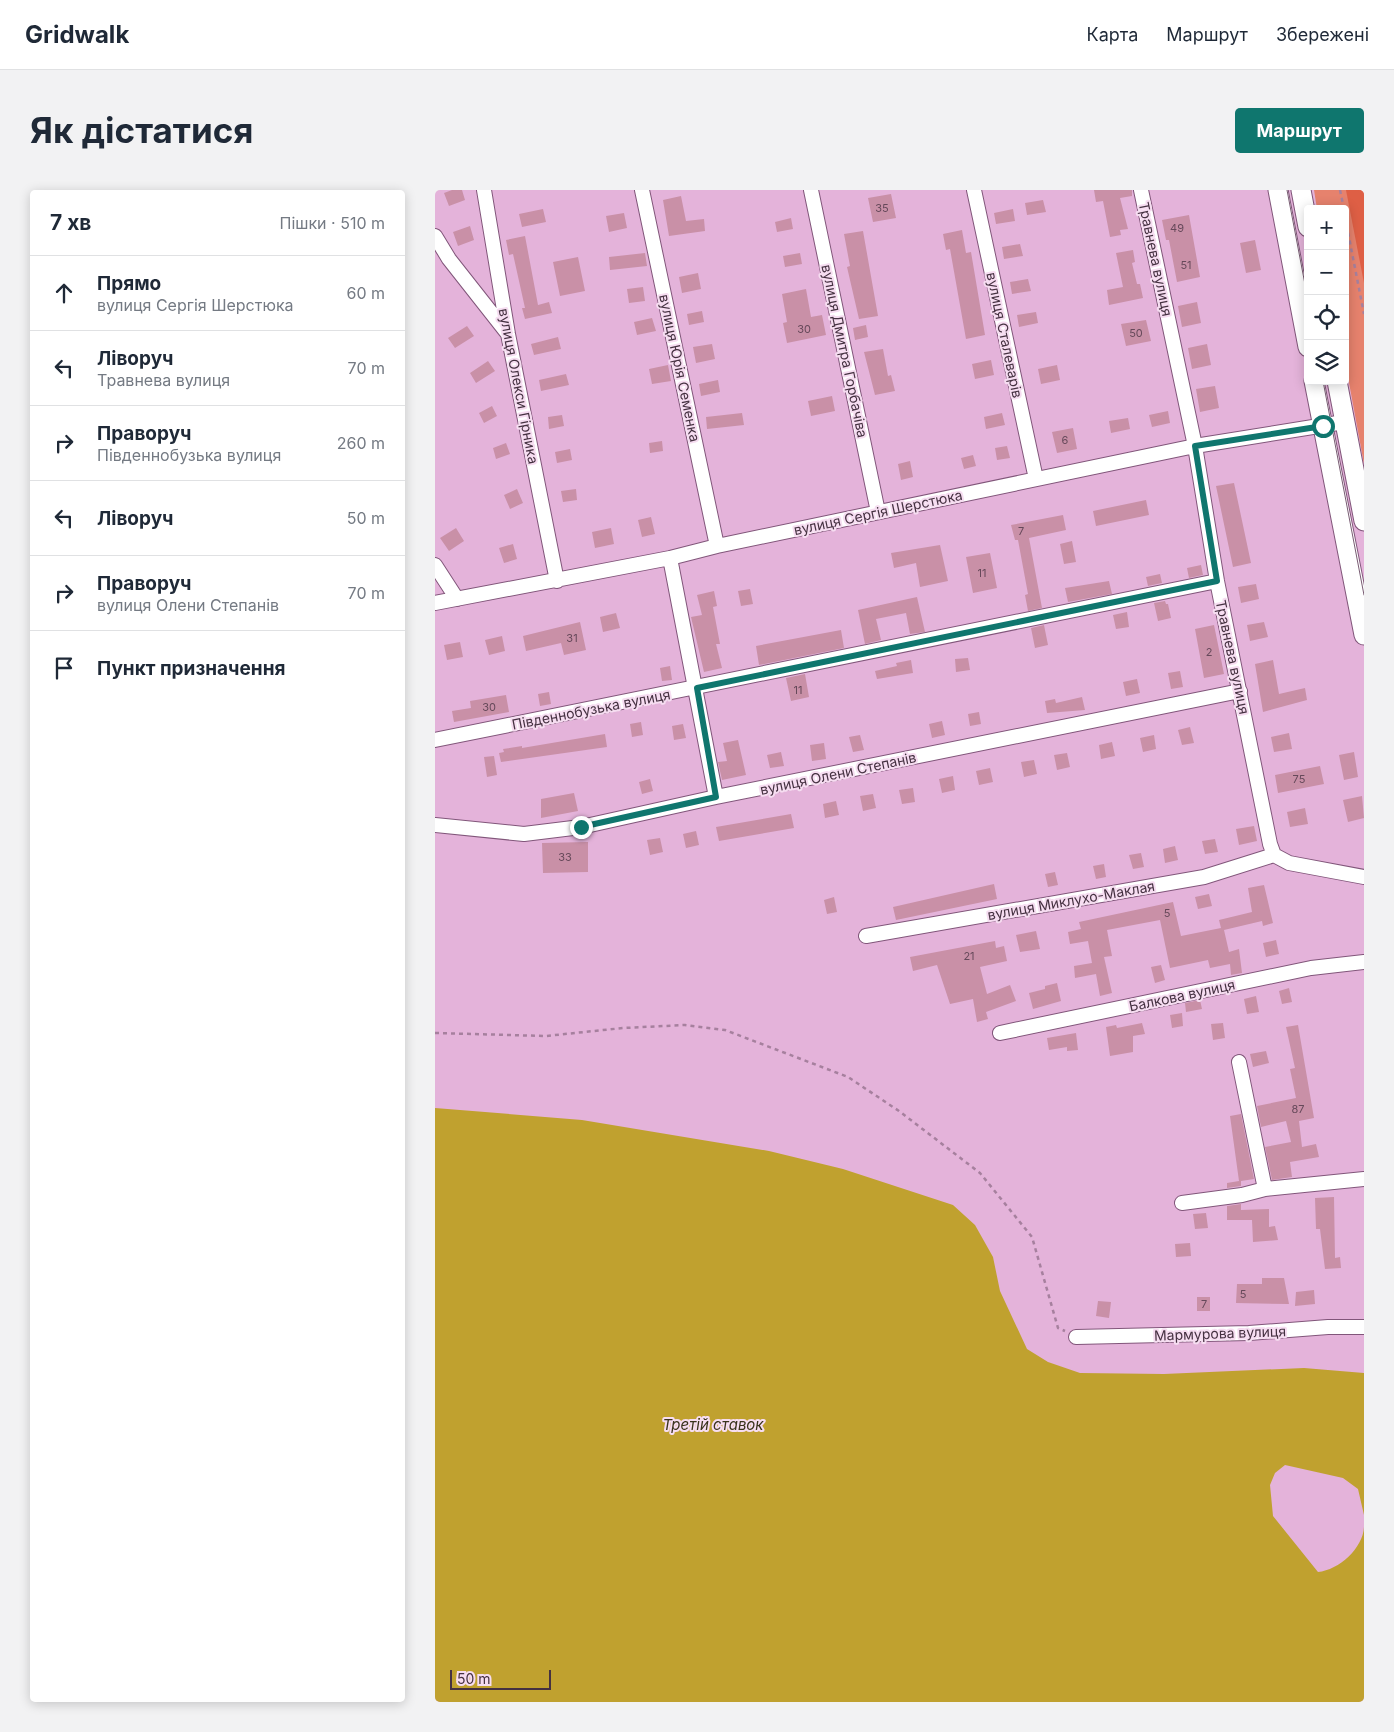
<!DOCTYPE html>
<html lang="uk">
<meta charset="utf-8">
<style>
:root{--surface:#fff;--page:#f2f2f3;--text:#1f2937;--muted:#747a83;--line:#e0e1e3;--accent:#0f766e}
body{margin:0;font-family:Inter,sans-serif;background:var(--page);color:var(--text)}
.controls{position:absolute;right:15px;top:15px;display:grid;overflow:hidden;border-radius:5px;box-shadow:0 2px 12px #0003}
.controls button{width:45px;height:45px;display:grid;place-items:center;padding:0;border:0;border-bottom:1px solid var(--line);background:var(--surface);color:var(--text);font:25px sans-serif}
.scale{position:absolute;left:15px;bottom:12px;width:101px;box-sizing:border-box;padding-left:5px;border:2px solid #453141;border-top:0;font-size:14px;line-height:18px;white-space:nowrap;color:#453141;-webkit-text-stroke:4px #f6ddf1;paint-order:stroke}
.stop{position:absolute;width:15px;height:15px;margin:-11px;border:4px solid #0f766e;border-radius:50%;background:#fff}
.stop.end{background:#0f766e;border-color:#fff;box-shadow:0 1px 5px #0008}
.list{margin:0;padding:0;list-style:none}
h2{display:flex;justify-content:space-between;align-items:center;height:65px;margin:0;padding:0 20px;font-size:21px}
h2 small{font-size:16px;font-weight:400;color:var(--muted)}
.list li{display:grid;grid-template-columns:32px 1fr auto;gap:15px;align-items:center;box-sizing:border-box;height:75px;padding:0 20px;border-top:1px solid var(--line)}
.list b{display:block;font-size:19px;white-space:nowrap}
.list p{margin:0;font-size:16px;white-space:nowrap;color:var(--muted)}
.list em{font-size:16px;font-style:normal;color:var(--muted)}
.icon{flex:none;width:28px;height:28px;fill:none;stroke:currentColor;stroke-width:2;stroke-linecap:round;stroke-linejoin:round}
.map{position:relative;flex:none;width:929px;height:1512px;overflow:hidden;border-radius:5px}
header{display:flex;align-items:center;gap:30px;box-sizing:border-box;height:70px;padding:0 25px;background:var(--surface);border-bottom:1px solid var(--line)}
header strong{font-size:24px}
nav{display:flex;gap:28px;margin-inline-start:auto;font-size:18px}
.intro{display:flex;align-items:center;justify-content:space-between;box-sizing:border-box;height:120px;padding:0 30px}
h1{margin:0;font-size:35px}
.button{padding:12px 22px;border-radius:5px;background:var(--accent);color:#fff;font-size:18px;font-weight:700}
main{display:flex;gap:30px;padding:0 30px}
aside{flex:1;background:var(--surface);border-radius:5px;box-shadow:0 2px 12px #0003}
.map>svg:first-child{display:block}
.green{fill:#e6826d}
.forest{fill:#de5f45}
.water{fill:#c0a12f}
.building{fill:#c990a7}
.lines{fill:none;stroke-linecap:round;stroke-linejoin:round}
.street-casing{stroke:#81567a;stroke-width:16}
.secondary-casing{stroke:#81567a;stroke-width:21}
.path{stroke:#a6809e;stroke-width:2.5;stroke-dasharray:4 4;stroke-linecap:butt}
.street{stroke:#fff;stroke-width:14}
.secondary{stroke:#fff;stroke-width:19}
.tram{stroke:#785b72;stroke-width:1}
.route{stroke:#0f766e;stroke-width:6}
.labels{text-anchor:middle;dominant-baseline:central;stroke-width:4;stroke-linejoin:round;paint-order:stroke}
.number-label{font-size:11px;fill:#66495a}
.street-label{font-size:14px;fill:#453141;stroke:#f6ddf1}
.water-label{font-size:15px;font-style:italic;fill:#3a331c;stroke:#f6ddf1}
</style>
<header>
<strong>Gridwalk</strong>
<nav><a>Карта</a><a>Маршрут</a><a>Збережені</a></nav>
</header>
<div class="intro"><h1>Як дістатися</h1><a class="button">Маршрут</a></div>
<main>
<aside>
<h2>7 хв<small>Пішки · 510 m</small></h2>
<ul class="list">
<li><svg class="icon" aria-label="ahead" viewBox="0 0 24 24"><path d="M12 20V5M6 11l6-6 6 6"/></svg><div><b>Прямо</b><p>вулиця Сергія Шерстюка</p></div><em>60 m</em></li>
<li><svg class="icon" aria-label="left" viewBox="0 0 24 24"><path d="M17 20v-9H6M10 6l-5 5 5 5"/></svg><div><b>Ліворуч</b><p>Травнева вулиця</p></div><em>70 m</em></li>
<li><svg class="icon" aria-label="right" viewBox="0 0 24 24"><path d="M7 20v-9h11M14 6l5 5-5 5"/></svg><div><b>Праворуч</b><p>Південнобузька вулиця</p></div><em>260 m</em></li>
<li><svg class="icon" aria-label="left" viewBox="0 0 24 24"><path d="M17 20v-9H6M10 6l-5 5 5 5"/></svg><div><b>Ліворуч</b></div><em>50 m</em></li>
<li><svg class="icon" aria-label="right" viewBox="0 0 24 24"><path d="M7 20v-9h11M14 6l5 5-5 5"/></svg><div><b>Праворуч</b><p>вулиця Олени Степанів</p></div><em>70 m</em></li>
<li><svg class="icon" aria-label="arrive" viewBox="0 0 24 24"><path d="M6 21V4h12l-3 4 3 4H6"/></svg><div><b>Пункт призначення</b></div></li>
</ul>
</aside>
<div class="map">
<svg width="929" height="1512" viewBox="0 0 929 1512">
<rect width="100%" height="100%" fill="#e4b3da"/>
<path class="green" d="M 879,0 L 929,0 L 929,274 L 910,171 L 910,19 L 882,19 Z"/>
<path class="forest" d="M 911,0 L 929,0 L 929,93 Z"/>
<path class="water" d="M 0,918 L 147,930 L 334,961 L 408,979 L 518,1015 L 540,1035 L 558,1067 L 565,1101 L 592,1159 L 613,1172 L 645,1183 L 729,1184 L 869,1178 L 929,1183 L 929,1325 L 923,1299 L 908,1288 L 850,1275 L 840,1283 L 835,1295 L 838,1326 L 883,1382 C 904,1380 928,1358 929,1337 L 929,1512 L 0,1512 Z"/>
<path class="building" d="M 17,0 L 27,0 L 30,10 L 14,16 L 9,3 Z
M 659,0 L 697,0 L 697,6 L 685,8 L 693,39 L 685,40 L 686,45 L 675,47 L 668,11 L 661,12 Z
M 456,4 L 461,28 L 438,32 L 433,8 Z
M 246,6 L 251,31 L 269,29 L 270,41 L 234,46 L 228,10 Z
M 608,10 L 611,22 L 592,25 L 590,13 Z
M 108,19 L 111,32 L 87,37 L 84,24 Z
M 578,19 L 580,31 L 561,34 L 559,23 Z
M 189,23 L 192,38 L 174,42 L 171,26 Z
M 754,25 L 765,87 L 742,92 L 734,50 L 731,50 L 727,30 Z
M 356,28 L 358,39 L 342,42 L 340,32 Z
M 35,36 L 39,50 L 23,56 L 18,42 Z
M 527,40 L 531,63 L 536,62 L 550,145 L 531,149 L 515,59 L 511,60 L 508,44 Z
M 428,41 L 443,126 L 424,129 L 412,77 L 415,76 L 409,44 Z
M 90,46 L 103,115 L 114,112 L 117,123 L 90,129 L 87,118 L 90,118 L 78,64 L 74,65 L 71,50 Z
M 820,50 L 826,80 L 811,83 L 805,53 Z
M 585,54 L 588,66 L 569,69 L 567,57 Z
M 698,60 L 700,72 L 697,73 L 702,94 L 705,94 L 708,108 L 674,115 L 672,100 L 688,97 L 681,63 Z
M 210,63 L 212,76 L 175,80 L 174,67 Z
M 365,63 L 367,74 L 350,77 L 348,66 Z
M 143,67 L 150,101 L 125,106 L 118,72 Z
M 263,83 L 266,99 L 247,103 L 244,87 Z
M 593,89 L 596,101 L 577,104 L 575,92 Z
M 208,97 L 210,111 L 194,113 L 192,99 Z
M 371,99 L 376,127 L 387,125 L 391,145 L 352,153 L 348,133 L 352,132 L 347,104 Z
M 762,112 L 766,133 L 747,137 L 743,116 Z
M 267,121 L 269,132 L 254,135 L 252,124 Z
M 601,122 L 603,133 L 584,137 L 582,125 Z
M 217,128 L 221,141 L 202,145 L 199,132 Z
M 711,130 L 716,151 L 691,156 L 686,134 Z
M 431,135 L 433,147 L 420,150 L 418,138 Z
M 32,136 L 39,146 L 20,158 L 13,148 Z
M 123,147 L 126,159 L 99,165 L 96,154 Z
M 277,154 L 280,169 L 261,173 L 258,157 Z
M 772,154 L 776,175 L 757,179 L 753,158 Z
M 448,159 L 453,186 L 456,185 L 460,201 L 440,205 L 429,162 Z
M 556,170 L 559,185 L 540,189 L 537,174 Z
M 53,171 L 60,181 L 41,193 L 35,183 Z
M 233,175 L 236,191 L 217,194 L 214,179 Z
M 622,175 L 625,190 L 606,194 L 603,179 Z
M 131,184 L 134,195 L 106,201 L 104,190 Z
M 283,190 L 285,202 L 266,206 L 264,194 Z
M 780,196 L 784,218 L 765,222 L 761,199 Z
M 397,206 L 400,221 L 376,226 L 373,211 Z
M 57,216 L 62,226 L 49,233 L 44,223 Z
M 733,221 L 735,233 L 717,237 L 714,225 Z
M 307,223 L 309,235 L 272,239 L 271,227 Z
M 567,223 L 570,235 L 551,239 L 549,227 Z
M 127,225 L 129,236 L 114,239 L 113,227 Z
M 693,228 L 695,239 L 676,243 L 674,231 Z
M 638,238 L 642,259 L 622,263 L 617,242 Z
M 227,251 L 228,261 L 215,263 L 214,253 Z
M 71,253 L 75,264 L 61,269 L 58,258 Z
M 572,256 L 575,268 L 562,270 L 560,258 Z
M 135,259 L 137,270 L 122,273 L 120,262 Z
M 538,265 L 541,276 L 529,279 L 526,268 Z
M 475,271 L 478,287 L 466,290 L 463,274 Z
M 799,293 L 816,373 L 798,377 L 781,296 Z
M 82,299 L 88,313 L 75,319 L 69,305 Z
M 141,299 L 142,310 L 128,312 L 126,301 Z
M 711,310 L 714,325 L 661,336 L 658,321 Z
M 628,325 L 631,340 L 594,348 L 607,418 L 593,421 L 590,405 L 593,404 L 583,350 L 580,350 L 576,335 Z
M 216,327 L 220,344 L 207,347 L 203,330 Z
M 21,338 L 29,351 L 14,361 L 5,348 Z
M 176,338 L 179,354 L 160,358 L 157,342 Z
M 637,351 L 641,372 L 629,374 L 625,354 Z
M 78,354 L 82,369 L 69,373 L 64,358 Z
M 505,355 L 513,391 L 485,397 L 481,373 L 459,378 L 456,363 Z
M 555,363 L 562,398 L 538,403 L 531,367 Z
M 766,375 L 768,385 L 754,388 L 752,378 Z
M 725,384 L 727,393 L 713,396 L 711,387 Z
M 674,391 L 677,404 L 633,412 L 630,398 Z
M 821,394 L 824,409 L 806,413 L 803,397 Z
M 315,399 L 318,414 L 306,416 L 303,401 Z
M 279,401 L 282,416 L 278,417 L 285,454 L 281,454 L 287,478 L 269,482 L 256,427 L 267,425 L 262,405 Z
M 482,407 L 490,442 L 475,444 L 471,423 L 441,429 L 446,450 L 430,454 L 423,420 Z
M 730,411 L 731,414 L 733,414 L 736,428 L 723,431 L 719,413 Z
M 692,422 L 694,437 L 681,439 L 678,425 Z
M 181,423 L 185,438 L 168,442 L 165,427 Z
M 145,432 L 151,460 L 129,465 L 126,453 L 91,461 L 88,446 Z
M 829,432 L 833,447 L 815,451 L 812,435 Z
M 609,435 L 613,455 L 600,458 L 596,438 Z
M 779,435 L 789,484 L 769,488 L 760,439 Z
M 406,440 L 409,458 L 324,475 L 321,456 Z
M 67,446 L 70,461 L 54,465 L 50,450 Z
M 25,452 L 28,467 L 12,470 L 9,455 Z
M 533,468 L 535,480 L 521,482 L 520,469 Z
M 476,470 L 478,483 L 442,489 L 440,481 L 462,476 L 461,473 Z
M 838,470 L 844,504 L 870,498 L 872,510 L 828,522 L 820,474 Z
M 235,476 L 237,490 L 227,491 L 225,478 Z
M 745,481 L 748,497 L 736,499 L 733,483 Z
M 370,484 L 374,507 L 356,511 L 351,488 Z
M 702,489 L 705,503 L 691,506 L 688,492 Z
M 114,502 L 116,514 L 105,516 L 103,504 Z
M 71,505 L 74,522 L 19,532 L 17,521 L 36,518 L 35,511 Z
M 647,507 L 650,520 L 612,523 L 610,511 L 620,509 L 621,513 Z
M 544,522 L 546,534 L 535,536 L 533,524 Z
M 507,531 L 510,545 L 497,548 L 494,534 Z
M 206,532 L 208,545 L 197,547 L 195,534 Z
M 248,534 L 251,548 L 239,550 L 237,536 Z
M 755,537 L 759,553 L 747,555 L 743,540 Z
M 854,543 L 857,559 L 839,562 L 836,547 Z
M 170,544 L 172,557 L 66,572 L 64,563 L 69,562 L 68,559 L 87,556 L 87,558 Z
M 425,545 L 429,560 L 418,562 L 414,547 Z
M 719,545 L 721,559 L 708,562 L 705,548 Z
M 303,550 L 311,585 L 287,590 L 283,572 L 292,571 L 288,553 Z
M 677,552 L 680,566 L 666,569 L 664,555 Z
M 389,553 L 391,569 L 377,571 L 375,555 Z
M 346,562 L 349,576 L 335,578 L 332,565 Z
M 919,562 L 923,587 L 909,590 L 904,565 Z
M 632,563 L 635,577 L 622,580 L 619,565 Z
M 59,566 L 62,585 L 52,587 L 49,567 Z
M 599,570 L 602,584 L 589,587 L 586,572 Z
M 885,576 L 889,594 L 843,603 L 840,585 Z
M 555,578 L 558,592 L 544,595 L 541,581 Z
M 518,586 L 520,600 L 507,603 L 504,589 Z
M 215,589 L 218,601 L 207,604 L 204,592 Z
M 478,598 L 480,612 L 467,614 L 464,600 Z
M 139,603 L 143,621 L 106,628 L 106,609 Z
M 438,604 L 441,618 L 428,621 L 425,606 Z
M 927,606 L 929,628 L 913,632 L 908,610 Z
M 401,611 L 404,625 L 390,628 L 388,614 Z
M 870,618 L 873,634 L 855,637 L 852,622 Z
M 356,624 L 359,638 L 284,651 L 281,637 Z
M 819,636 L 822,651 L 804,655 L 801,639 Z
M 261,641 L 264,655 L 251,658 L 248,644 Z
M 225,648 L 228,662 L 215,665 L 212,650 Z
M 780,649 L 783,662 L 770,664 L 767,651 Z
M 153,652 L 153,682 L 108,683 L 107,653 Z
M 740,656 L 743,670 L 730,673 L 728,659 Z
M 706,663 L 709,677 L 698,679 L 694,665 Z
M 669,674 L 671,687 L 661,689 L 658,676 Z
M 620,682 L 623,695 L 613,697 L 610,684 Z
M 559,694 L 562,709 L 461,730 L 458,717 Z
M 829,695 L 838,733 L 828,736 L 827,731 L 789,740 L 794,762 L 804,759 L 807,783 L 796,785 L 795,774 L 775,778 L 773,770 L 735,778 L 725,730 L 672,740 L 677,766 L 669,767 L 677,803 L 665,806 L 661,784 L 640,788 L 639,776 L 657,773 L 653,751 L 635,754 L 633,742 L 646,739 L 644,732 L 738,712 L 746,746 L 786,738 L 784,730 L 817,722 L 813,698 Z
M 774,704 L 777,716 L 763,719 L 760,707 Z
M 399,707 L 402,722 L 392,724 L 389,710 Z
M 601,741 L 605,759 L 585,762 L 581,745 Z
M 841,750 L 844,764 L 831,767 L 828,753 Z
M 560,751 L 561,758 L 569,756 L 572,771 L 545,777 L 552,804 L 575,795 L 581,811 L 551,822 L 553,829 L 542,832 L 538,809 L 515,814 L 502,775 L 478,781 L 475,767 Z
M 726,775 L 730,790 L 720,793 L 716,777 Z
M 622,793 L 626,811 L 598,819 L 594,803 L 610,799 L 610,796 Z
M 854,798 L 857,812 L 847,814 L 844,801 Z
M 821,806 L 824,822 L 812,824 L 809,809 Z
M 765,810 L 767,819 L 751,822 L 750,813 Z
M 747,823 L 748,836 L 737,838 L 735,825 Z
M 707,833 L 710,844 L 698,846 L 698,862 L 675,866 L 671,837 L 681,835 L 682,838 Z
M 788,833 L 790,848 L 778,850 L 776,834 Z
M 863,835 L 879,928 L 864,931 L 867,957 L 881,954 L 884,967 L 855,972 L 857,987 L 837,990 L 830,957 L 856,952 L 851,931 L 826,937 L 822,916 L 861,908 L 855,879 L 860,878 L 851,837 Z
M 641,843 L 643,860 L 632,861 L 632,857 L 614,860 L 612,848 Z
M 831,861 L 834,873 L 818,877 L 815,864 Z
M 806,924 L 819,989 L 806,991 L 806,996 L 792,998 L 792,993 L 804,991 L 795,926 Z
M 899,1007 L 900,1068 L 905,1067 L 906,1078 L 890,1079 L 885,1039 L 881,1039 L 880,1008 Z
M 806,1014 L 806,1020 L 834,1019 L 834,1037 L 840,1036 L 843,1050 L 818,1052 L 817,1030 L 792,1030 L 792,1016 Z
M 771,1023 L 773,1038 L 760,1039 L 758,1024 Z
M 755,1053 L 756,1066 L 741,1067 L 740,1054 Z
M 827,1088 L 849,1088 L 854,1114 L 801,1113 L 802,1094 L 827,1094 Z
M 879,1100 L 880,1114 L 860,1116 L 861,1102 Z
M 762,1107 L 775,1107 L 775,1121 L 762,1121 Z
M 663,1111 L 676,1112 L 674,1128 L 661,1126 Z"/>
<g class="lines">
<defs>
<path id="street" d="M 49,0 L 73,144 L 122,391
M 207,0 L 282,356
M 376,0 L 443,322
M 539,0 L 601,289
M 706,0 L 760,256 L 782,391 L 835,654 L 839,665 L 854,673 L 929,687
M 0,46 L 14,69 L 73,144
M 235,368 L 281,607
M 0,375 L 22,409
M 0,413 L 235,368 L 282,356 L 760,256 L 909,232
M 0,550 L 782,391
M 0,635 L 89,644 L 146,637 L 281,607 L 805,501
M 431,746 L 769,687 L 839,665
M 565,843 L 876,778 L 929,772
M 804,872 L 830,999
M 747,1013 L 807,1005 L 830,999 L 929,989
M 641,1147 L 814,1143 L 893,1137 L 929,1137"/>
<path id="secondary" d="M 843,0 L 873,157
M 866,0 L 873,37
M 879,191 L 929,445
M 902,191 L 929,331"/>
</defs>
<use href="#street" class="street-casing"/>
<use href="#secondary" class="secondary-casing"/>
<path class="path" d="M 905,0 L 909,19
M 910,27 L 929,124
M 0,843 L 111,846 L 188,838 L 250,835 L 290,840 L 413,887 L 464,921 L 545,983 L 597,1047 L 623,1138 L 630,1141"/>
<use href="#street" class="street"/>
<use href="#secondary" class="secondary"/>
<path class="tram" d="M 852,0 L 873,110
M 888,191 L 929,405"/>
</g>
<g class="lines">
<path class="route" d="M 146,637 L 281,607 L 262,498 L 782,391 L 760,256 L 888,236"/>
</g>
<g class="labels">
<g class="number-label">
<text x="447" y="18">35</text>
<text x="742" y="38">49</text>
<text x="751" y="75">51</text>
<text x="369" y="139">30</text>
<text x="701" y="143">50</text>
<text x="630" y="250">6</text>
<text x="586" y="341">7</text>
<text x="547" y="383">11</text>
<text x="137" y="448">31</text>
<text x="774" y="462">2</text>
<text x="363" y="500">11</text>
<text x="54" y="517">30</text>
<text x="864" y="589">75</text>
<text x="130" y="667">33</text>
<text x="732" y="723">5</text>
<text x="534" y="766">21</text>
<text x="863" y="919">87</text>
<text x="808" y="1104">5</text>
<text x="769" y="1114">7</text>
</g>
<g class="street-label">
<text transform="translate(721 69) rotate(78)">Травнева вулиця</text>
<text transform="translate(570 145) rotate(78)">вулиця Сталеварів</text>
<text transform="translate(410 161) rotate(78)">вулиця Дмитра Горбачіва</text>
<text transform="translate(245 178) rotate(78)">вулиця Юрія Семенка</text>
<text transform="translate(84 196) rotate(79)">вулиця Олекси Гірника</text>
<text transform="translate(443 322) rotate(-12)">вулиця Сергія Шерстюка</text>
<text transform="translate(798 467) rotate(78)">Травнева вулиця</text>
<text transform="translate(156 519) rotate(-11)">Південнобузька вулиця</text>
<text transform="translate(403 583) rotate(-12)">вулиця Олени Степанів</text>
<text transform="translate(636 710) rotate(-10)">вулиця Миклухо-Маклая</text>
<text transform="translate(747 805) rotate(-12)">Балкова вулиця</text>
<text transform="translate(785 1143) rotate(-2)">Мармурова вулиця</text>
</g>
<g class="water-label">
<text x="278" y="1234">Третій ставок</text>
</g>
</g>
</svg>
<div class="controls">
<button>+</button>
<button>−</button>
<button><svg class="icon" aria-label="locate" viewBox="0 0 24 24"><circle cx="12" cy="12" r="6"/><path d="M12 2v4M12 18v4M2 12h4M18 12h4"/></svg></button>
<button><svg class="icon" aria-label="layers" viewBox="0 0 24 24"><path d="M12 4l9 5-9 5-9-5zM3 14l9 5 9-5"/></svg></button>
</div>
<div class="scale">50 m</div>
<div class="stop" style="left:888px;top:236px"></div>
<div class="stop end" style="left:146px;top:637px"></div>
</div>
</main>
